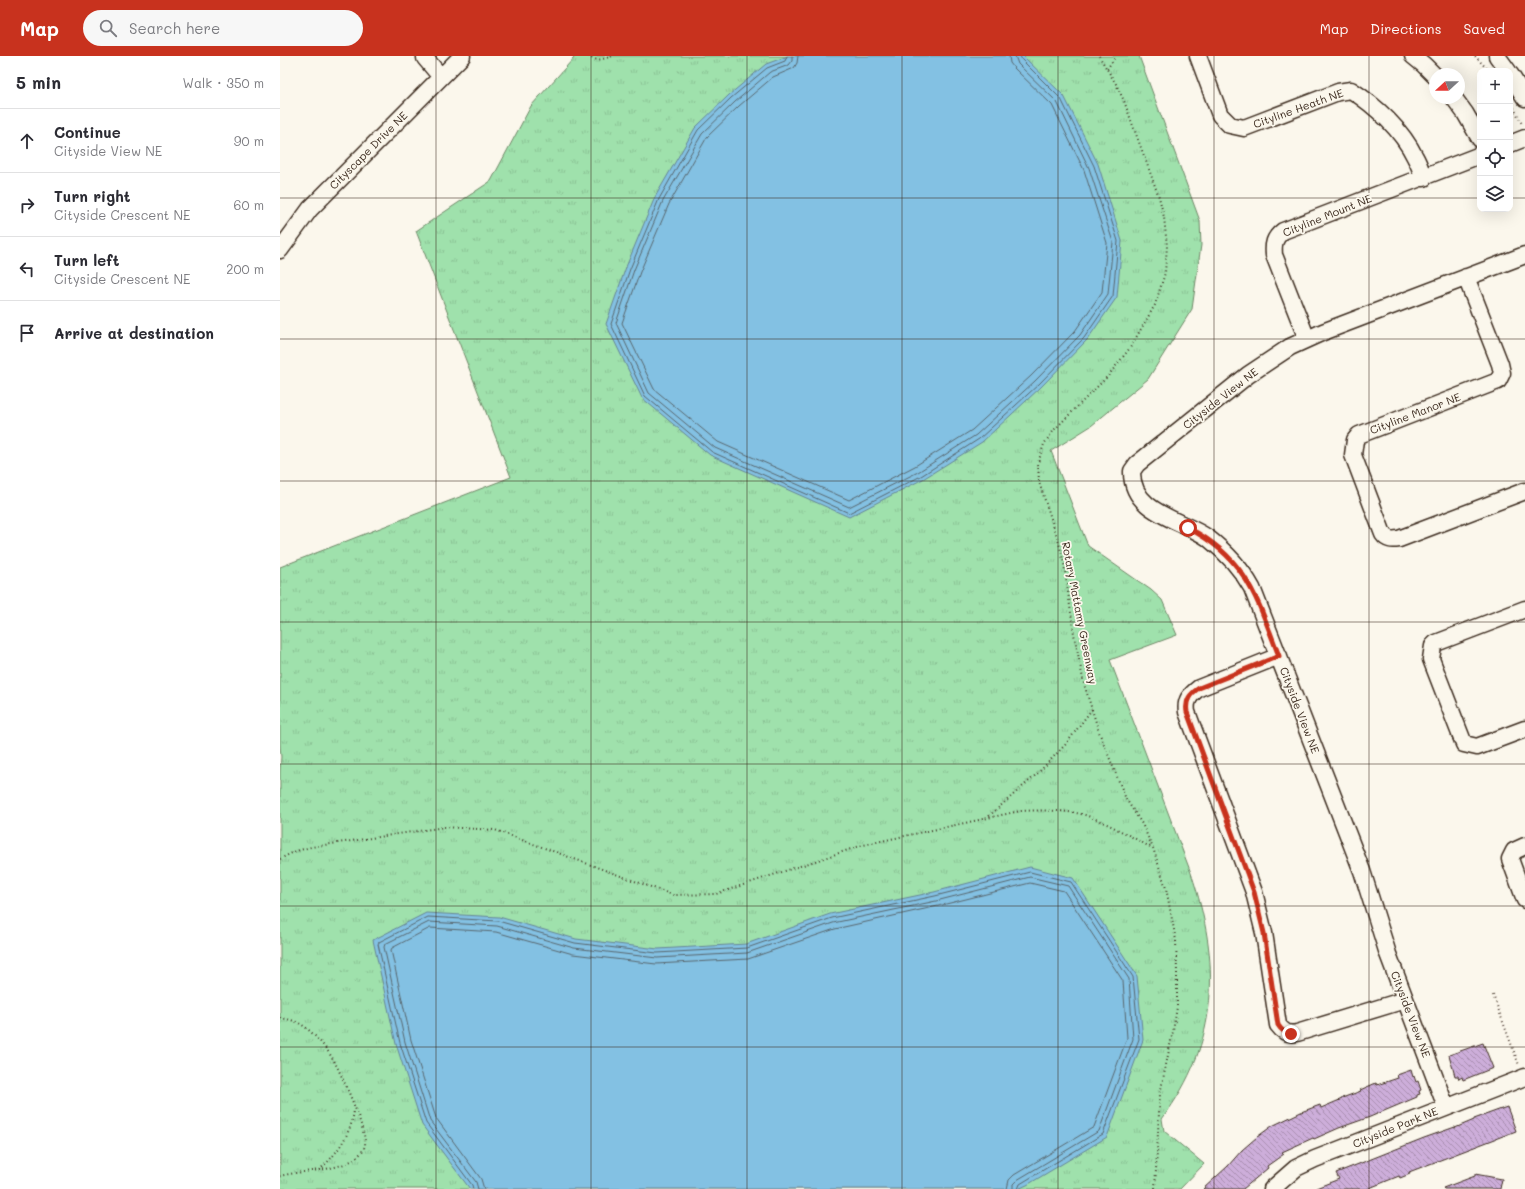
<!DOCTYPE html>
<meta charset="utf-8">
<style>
:root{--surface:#fff;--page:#f7f7f7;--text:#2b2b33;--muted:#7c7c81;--line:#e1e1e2;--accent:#c8321e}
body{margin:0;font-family:Mali,sans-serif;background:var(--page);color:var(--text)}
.controls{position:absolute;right:12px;top:12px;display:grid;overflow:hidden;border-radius:8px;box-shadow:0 4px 16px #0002}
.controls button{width:36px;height:36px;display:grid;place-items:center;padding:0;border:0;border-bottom:1px solid var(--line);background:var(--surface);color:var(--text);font:20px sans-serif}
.compass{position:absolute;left:1149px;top:12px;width:36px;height:36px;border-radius:50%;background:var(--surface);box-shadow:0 4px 16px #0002;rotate:249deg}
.stop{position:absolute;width:12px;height:12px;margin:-9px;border:3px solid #c8321e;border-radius:50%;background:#fff}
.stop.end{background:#c8321e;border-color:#fff;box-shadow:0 1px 4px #0008}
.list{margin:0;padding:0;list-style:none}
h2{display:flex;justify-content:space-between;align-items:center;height:52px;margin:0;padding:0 16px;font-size:17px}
h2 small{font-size:13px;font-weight:400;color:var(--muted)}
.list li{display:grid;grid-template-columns:26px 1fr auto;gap:12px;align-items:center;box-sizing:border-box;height:64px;padding:0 16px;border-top:1px solid var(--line)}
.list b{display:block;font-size:15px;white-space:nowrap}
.list p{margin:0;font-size:13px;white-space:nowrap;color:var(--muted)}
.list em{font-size:13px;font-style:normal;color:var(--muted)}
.icon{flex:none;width:22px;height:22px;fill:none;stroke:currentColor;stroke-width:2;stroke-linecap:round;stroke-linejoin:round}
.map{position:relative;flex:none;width:1245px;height:1133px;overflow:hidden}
header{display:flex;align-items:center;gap:24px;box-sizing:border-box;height:56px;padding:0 20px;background:var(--accent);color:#fff}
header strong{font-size:19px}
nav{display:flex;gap:22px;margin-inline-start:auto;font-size:14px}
.search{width:280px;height:36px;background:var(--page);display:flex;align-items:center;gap:10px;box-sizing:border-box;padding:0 14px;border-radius:22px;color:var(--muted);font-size:15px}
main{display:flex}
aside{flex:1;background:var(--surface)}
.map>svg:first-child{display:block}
.park{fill:url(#park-tufts);stroke:#6d8665}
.water{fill:#83c1e3;stroke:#668594}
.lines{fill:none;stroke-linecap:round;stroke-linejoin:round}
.shore{stroke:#58666d;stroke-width:1}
.building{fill:url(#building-back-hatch);stroke:#3b2a1e}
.minor-casing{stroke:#3b2a1e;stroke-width:19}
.path{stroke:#3b2a1e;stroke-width:2;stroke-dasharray:1 3;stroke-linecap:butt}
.minor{stroke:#fbf7ec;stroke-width:16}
.route{stroke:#c8321e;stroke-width:5}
.grid{fill:none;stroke:#3b2a1e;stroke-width:1;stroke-opacity:0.55}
.labels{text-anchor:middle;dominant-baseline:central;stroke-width:3.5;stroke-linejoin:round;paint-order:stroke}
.street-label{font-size:11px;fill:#3b2a1e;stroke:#fbf7ec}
</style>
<header>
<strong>Map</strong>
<div class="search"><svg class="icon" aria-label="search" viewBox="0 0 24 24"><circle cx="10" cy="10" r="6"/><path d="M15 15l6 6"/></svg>Search here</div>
<nav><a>Map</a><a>Directions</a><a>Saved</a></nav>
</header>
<main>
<aside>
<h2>5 min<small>Walk · 350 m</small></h2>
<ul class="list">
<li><svg class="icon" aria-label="ahead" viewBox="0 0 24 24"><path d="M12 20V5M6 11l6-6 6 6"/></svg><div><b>Continue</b><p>Cityside View NE</p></div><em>90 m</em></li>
<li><svg class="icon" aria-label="right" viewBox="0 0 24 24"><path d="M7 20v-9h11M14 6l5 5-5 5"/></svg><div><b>Turn right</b><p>Cityside Crescent NE</p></div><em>60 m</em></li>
<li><svg class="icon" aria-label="left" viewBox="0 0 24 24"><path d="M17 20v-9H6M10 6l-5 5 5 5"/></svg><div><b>Turn left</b><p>Cityside Crescent NE</p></div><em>200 m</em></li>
<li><svg class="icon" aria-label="arrive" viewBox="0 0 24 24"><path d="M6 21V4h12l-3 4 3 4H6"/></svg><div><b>Arrive at destination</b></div></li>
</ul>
</aside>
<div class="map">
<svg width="1245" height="1133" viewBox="0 0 1245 1133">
<defs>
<pattern id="park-tufts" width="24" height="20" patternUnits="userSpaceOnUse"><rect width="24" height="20" fill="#9fe1ac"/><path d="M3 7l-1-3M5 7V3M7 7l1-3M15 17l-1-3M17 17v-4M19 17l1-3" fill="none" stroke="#8ac194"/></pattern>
<pattern id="building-back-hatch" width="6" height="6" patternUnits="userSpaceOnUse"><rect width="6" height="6" fill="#cdaeda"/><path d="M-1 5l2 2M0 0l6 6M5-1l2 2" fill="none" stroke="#a88eb0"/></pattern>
</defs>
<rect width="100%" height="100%" fill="#fbf7ec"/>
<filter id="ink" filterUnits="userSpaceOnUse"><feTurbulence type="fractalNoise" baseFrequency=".025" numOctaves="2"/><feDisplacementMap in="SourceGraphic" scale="8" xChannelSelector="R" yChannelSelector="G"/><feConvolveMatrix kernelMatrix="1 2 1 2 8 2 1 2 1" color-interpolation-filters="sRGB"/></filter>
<g filter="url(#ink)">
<path class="park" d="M 294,0 L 859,0 L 920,165 L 921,189 L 912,253 L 868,323 L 811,370 L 771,395 L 808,490 L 871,534 L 882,544 L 897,579 L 830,604 L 911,817 C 941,906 940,986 882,1063 L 884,1075 L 924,1108 L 900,1133 L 0,1133 L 0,716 L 1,701 L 0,688 L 0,511 L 231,421 L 136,175 L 211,125 L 251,50 L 294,2 Z"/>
<path class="water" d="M 508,0 L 743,0 L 784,40 L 818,108 L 842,185 L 837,241 L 807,284 L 761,331 L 702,386 L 643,423 L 569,461 L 430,399 L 362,342 L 326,268 L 346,211 L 375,141 L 415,72 L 449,39 L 486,8 Z
M 750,811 L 793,822 L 857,920 L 863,984 L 827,1081 L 747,1129 L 738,1133 L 190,1133 L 142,1069 L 116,988 L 93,884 L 146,857 L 219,861 L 296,883 L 378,893 L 466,888 L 550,858 L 654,836 Z"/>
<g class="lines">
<path class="shore" d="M 507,0 L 505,5 L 487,12 L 451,42 L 418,74 L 379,143 L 350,213 L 331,268 L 365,340 L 432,396 L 569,457 L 641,420 L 699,383 L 759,328 L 804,282 L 833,240 L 838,185 L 814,110 L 781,43 L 742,4 L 740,0
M 512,0 L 512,5 L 509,9 L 490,16 L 455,46 L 422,78 L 383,145 L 354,214 L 336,267 L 369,337 L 435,392 L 569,451 L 638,416 L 696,379 L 755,325 L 800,279 L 828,238 L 833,186 L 809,112 L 777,46 L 738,8 L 735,0
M 518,0 L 517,7 L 514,12 L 493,21 L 459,50 L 427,81 L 389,148 L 360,216 L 342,267 L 374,333 L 438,386 L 569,444 L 635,410 L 692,374 L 751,320 L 795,275 L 822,236 L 827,187 L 804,114 L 772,49 L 734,12 L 730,7 L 729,0
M 193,1133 L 192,1129 L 146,1067 L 120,987 L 98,888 L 99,886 L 148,861 L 218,865 L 295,887 L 377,897 L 467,892 L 552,862 L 655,840 L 750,816 L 791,826 L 853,921 L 859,983 L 823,1078 L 740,1128 L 738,1133
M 198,1133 L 196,1126 L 150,1065 L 125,986 L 104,891 L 105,888 L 149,866 L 217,870 L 294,892 L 377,902 L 467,897 L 553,867 L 656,845 L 750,821 L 788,830 L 849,923 L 853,983 L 819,1075 L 737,1124 L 733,1128 L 733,1133
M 204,1133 L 201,1123 L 156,1062 L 131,984 L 111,894 L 112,892 L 150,872 L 216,876 L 293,898 L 376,908 L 468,903 L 555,873 L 658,850 L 750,827 L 784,835 L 843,925 L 847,982 L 814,1071 L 734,1119 L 729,1124 L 727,1133"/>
</g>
<path class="building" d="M 1203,987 L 1213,1012 L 1183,1024 L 1182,1021 L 1179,1023 L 1178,1020 L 1175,1020 L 1169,999 Z
M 1131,1014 L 1133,1021 L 1134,1020 L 1136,1026 L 1138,1025 L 1141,1034 L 1139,1035 L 1140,1038 L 1137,1039 L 1137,1041 L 1090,1061 L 1059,1072 L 1034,1083 L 1033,1082 L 1002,1096 L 1004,1098 L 987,1110 L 988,1112 L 963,1133 L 923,1133 L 948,1110 L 962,1094 L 977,1081 L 992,1070 L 1021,1056 L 1040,1049 L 1041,1052 L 1062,1043 L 1062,1042 L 1081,1035 L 1080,1034 L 1096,1027 L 1097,1029 L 1118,1022 L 1117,1019 Z
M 1227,1051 L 1236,1075 L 1129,1116 L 1130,1118 L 1120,1122 L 1119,1120 L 1087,1133 L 1036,1133 L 1036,1132 L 1059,1123 L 1056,1117 L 1144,1082 L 1175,1071 L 1175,1072 L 1194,1064 L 1194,1063 Z
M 1195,1118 L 1222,1123 L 1220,1133 L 1164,1133 L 1163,1132 L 1195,1120 Z"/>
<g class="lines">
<defs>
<path id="minor" d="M 145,0 L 145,2 L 161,21
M 918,0 L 940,59 L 950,69 L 964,72 L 1058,36 L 1071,34 C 1096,50 1122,74 1135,101 C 1139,108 1141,115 1144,122
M 1133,0 L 1144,9 L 1155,20
M 1217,0 L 1228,15
M 1230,18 L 1245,42
M 1174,42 L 1185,57 L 1200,83
M 1230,88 L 1245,82
M 0,194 L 30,153 L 182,0
M 1186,221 L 1220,308 L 1222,317 L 1218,325 L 1079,379 L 1075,384 L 1073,399 L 1103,478 C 1107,484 1112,484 1119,483 L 1245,435
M 1027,283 L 994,199 C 993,188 994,182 1003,175 L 1200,99
M 1245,553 L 1156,587 L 1153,590 L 1151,603 L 1184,688 L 1197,691 L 1245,673
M 999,600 L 919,632 C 910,639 905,644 907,656 L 974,836 L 984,877 L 998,969 C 1003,976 1008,979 1017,977 L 1125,944
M 1245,790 L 1234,795 L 1230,803 L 1245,844
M 1166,1051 L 1108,898 L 1082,815 L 972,532 C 961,512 946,496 928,482 C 901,463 851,457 852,415 L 857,408 L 968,319 L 1010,291 L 1043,276 L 1245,199
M 992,1133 L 1016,1112 L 1035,1103 L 1245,1021"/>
</defs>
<use href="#minor" class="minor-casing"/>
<path class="path" d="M 308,0 C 316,6 323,3 333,0
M 819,0 L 836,28 L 844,45 L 879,141 L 884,161 L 887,190 L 885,217 L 875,249 L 850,292 L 828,320 L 775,373 L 764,388 L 758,407 L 759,426 L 779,487 L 784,508 L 794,578 L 804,628 L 819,676 L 846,743 L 862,768 L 873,792 L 886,832 L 896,884 L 897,916 L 897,951 L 893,975 L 880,1038 L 875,1133
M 1195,0 L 1209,15
M 827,13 L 836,0
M 1232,48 L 1242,68
M 709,760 L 757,718 L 786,688 L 812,653
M 0,803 L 16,795 L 31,791 L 165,771 L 215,774 L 393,839 L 436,838 L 583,789 L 740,755 C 758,754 787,754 805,759 C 828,767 850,780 872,792
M 1213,939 L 1239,1009
M 0,962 C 16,964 23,968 34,979 C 41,986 48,995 53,1003 C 61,1017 87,1075 85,1089 C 84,1093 82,1096 79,1099 C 62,1116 22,1114 0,1120
M 39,1114 C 56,1100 73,1075 74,1053"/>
<use href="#minor" class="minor"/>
</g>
</g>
<g class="lines" filter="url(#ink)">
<path class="route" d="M 908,472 C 967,502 977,543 999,600 L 919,632 C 910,638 905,644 907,656 L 974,836 L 984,877 L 998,969 C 1001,974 1005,977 1011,978"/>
</g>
<path class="grid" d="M 156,0 L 156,1133M 311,0 L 311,1133M 467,0 L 467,1133M 622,0 L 622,1133M 778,0 L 778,1133M 934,0 L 934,1133M 1089,0 L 1089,1133M 0,142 L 1200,142M 1230,142 L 1245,142M 0,283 L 1245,283M 0,425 L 1245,425M 0,566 L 1245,566M 0,708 L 1245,708M 0,850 L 1245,850M 0,991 L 1245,991"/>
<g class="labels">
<g class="street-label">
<text transform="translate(1018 52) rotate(-20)">Cityline Heath NE</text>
<text transform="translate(88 94) rotate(-45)">Cityscape Drive NE</text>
<text transform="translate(1047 159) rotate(-22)">Cityline Mount NE</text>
<text transform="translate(940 342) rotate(-38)">Cityside View NE</text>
<text transform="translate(1135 357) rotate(-21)">Cityline Manor NE</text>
<text transform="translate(800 557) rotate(79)">Rotary Mattamy Greenway</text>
<text transform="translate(1020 654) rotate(69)">Cityside View NE</text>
<text transform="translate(1131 958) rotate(69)">Cityside View NE</text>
<text transform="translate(1115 1071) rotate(-22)">Cityside Park NE</text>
</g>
</g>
</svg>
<div class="controls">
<button>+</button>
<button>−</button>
<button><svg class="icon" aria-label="locate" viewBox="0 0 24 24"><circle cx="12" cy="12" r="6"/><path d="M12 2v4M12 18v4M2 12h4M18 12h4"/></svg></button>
<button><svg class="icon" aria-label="layers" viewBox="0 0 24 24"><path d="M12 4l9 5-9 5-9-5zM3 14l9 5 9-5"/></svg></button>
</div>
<svg class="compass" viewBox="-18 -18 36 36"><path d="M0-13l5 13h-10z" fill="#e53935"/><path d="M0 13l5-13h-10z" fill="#7c7c81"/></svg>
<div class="stop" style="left:908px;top:472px"></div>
<div class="stop end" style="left:1011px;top:978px"></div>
</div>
</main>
